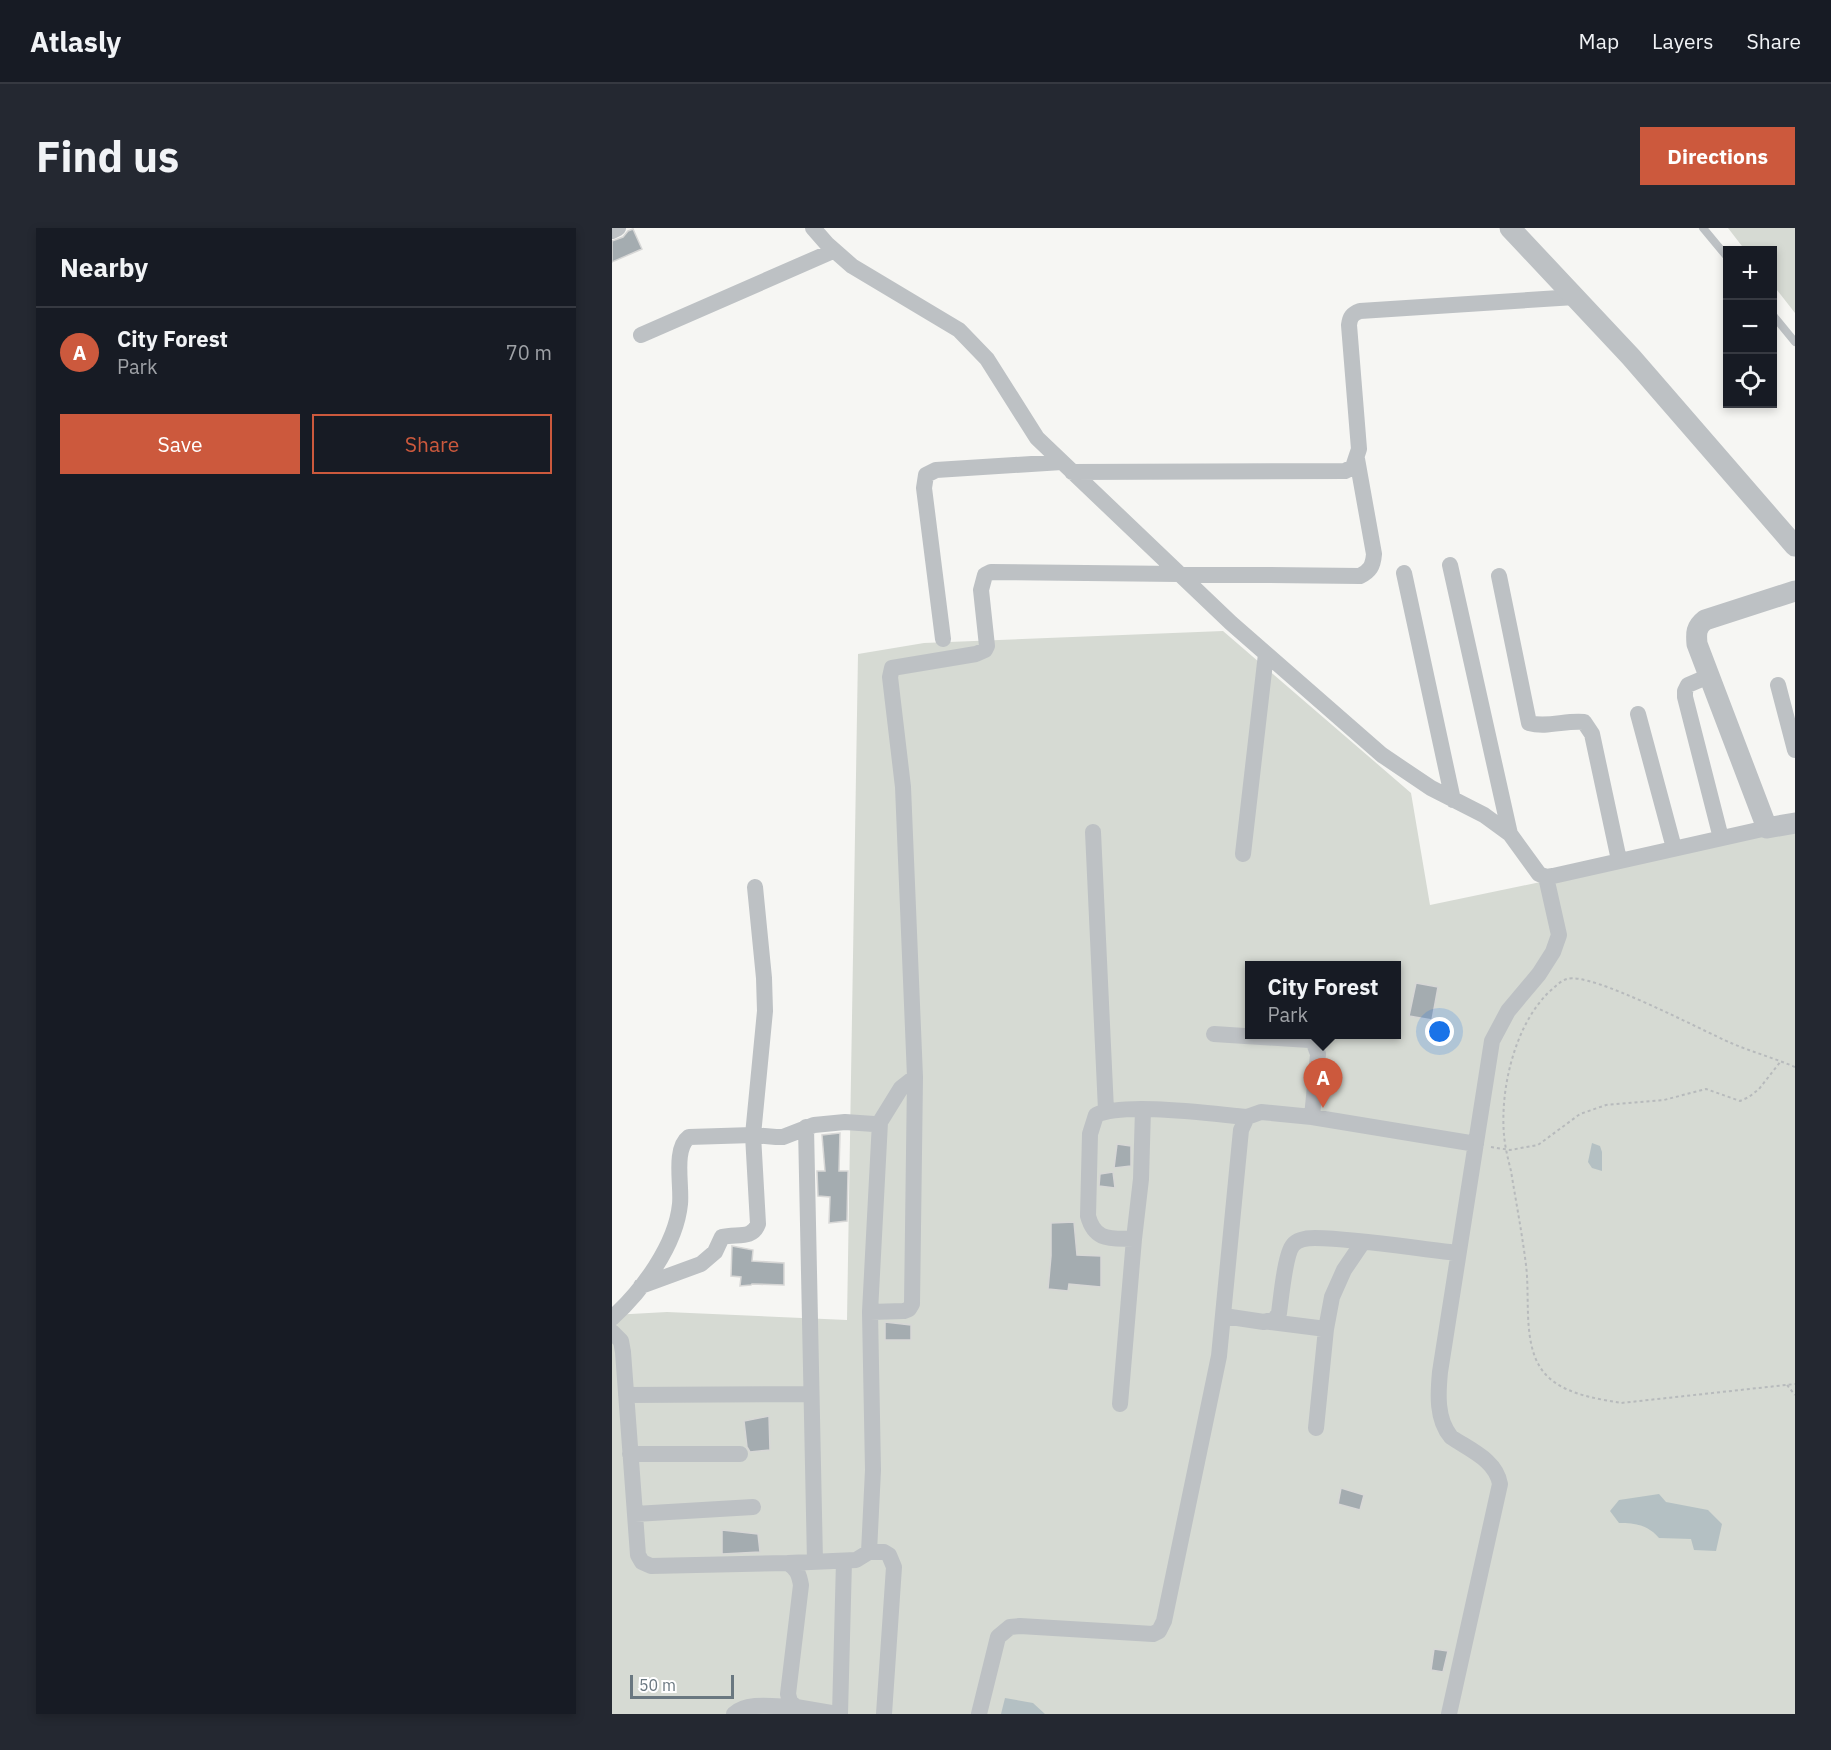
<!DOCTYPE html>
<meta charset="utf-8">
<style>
:root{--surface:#171b24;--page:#242831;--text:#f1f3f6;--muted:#9ea1a6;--line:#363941;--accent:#cc593d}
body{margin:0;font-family:"IBM Plex Sans",sans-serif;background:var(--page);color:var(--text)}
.controls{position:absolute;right:18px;top:18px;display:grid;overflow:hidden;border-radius:0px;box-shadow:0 3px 9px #0003}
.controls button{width:54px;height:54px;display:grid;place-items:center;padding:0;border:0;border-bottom:2px solid var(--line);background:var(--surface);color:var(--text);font:30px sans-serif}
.scale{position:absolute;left:18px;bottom:15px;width:104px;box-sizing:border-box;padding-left:6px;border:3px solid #697780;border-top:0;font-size:16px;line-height:21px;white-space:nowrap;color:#697780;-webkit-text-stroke:4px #fff;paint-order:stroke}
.you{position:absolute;left:828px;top:804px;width:21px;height:21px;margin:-15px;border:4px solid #fff;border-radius:50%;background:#1a73e8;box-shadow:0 0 0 9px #1a73e833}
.badge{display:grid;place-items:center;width:39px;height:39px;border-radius:50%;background:var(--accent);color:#fff;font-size:20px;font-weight:700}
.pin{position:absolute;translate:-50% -50px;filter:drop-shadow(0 2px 3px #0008)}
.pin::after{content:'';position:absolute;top:32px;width:21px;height:18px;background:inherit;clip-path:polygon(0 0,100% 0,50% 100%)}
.popup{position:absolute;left:633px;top:733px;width:156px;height:78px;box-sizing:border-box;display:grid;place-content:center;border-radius:0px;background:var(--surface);filter:drop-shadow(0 2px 4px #0005);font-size:20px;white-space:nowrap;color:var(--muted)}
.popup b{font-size:22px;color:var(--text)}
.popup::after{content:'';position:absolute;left:50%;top:100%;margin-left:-12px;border:12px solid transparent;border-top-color:var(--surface)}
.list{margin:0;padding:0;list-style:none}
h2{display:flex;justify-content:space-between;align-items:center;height:78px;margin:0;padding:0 24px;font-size:26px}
h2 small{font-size:20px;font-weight:400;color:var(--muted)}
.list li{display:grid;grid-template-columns:39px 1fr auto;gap:18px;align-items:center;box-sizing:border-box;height:90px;padding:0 24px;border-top:2px solid var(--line)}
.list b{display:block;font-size:22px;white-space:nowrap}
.list p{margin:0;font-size:20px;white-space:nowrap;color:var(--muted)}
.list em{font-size:20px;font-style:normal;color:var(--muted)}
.actions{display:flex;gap:12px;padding:18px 24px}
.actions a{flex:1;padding:14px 0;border:2px solid var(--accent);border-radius:0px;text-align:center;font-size:21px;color:var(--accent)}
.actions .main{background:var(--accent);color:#fff}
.icon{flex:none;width:33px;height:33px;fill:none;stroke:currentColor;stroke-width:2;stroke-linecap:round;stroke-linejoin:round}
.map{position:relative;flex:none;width:1183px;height:1486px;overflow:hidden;border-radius:0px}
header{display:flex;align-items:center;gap:36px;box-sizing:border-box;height:84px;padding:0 30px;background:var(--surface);border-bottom:2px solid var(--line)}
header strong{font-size:28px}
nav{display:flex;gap:33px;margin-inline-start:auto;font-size:21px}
.intro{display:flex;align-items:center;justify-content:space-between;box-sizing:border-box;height:144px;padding:0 36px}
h1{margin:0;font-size:42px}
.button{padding:15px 27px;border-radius:0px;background:var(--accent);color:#fff;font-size:21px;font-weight:700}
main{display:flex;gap:36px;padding:0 36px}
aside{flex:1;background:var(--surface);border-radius:0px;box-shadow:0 3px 9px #0003}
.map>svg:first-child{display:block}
.green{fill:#d6dad3;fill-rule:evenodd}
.water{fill:#b4c0c3}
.building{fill:#a4acb0;stroke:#d7d7d6;stroke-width:1.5}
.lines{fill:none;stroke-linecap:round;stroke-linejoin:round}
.path{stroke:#b7babc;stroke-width:2;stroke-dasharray:3 3;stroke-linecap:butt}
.service{stroke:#bdc1c4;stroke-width:8}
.minor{stroke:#bdc1c4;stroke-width:16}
.tertiary{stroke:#bdc1c4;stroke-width:21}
</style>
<header>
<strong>Atlasly</strong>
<nav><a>Map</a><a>Layers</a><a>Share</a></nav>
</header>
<div class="intro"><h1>Find us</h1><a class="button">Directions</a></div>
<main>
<aside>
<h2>Nearby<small></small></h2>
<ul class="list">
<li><span class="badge">A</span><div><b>City Forest</b><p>Park</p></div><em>70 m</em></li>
</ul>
<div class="actions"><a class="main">Save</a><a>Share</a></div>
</aside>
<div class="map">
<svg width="1183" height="1486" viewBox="0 0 1183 1486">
<rect width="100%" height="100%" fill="#f6f6f3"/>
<path class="green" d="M 1116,0 L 1183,0 L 1183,85 L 1161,57 L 1160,22 L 1133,22 Z
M 611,403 L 799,565 L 818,677 L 1183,601 L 1183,1486 L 0,1486 L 0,1087 L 55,1084 L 235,1092 L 246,426 L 312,415 ZM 638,738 L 784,738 L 784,806 L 638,806 Z"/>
<path class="water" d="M 980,915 L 988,918 L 990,924 L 990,943 L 980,940 L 976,934 Z
M 1047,1266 L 1054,1274 L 1096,1282 L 1110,1296 L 1104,1323 L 1082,1322 L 1079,1311 L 1047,1310 C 1036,1297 1023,1295 1007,1295 L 998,1283 L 1007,1272 Z
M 393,1470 L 421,1475 L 433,1486 L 389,1486 Z"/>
<path class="building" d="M 21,1 L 30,21 L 0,34 L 0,13 L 11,9 L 16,3 Z
M 804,755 L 826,759 L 820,792 L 797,788 Z
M 228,905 L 227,943 L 236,943 L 235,993 L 217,995 L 218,969 L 206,968 L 205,943 L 213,943 L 210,907 Z
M 505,916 L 519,918 L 519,938 L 502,940 Z
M 501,944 L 503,960 L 487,958 L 488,946 Z
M 462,994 L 465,1027 L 489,1028 L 489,1059 L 457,1056 L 456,1063 L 436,1061 L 439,1028 L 439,995 Z
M 120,1018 L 141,1022 L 140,1033 L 172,1035 L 172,1057 L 140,1056 L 139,1057 L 128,1058 L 129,1049 L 119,1048 Z
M 273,1094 L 299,1097 L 299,1112 L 273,1112 Z
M 157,1188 L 158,1222 L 138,1224 L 135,1219 L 132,1193 Z
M 729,1260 L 752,1267 L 748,1282 L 726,1276 Z
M 110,1302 L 146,1306 L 148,1324 L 110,1326 Z
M 822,1421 L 836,1423 L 831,1444 L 819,1442 Z"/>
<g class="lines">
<path class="path" d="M 1183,839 C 1162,830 1140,824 1119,815 C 1091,803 978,743 955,751 C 948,753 943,759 937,764 C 903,797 888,860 892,907 C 893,919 896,931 899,943 C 904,974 910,1005 914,1037 C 918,1068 911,1112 928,1139 C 944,1165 981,1170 1009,1175 L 1183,1156
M 879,919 L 898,922 L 926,917 L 968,886 L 994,877 L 1052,872 L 1094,861 L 1128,873 L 1137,869 L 1147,861 L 1169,833
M 1175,1157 L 1183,1167"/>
<path class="service" d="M 1091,0 L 1116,30
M 1160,86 L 1183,114"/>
<path class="minor" d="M 201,0 L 215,16 L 240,38 L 347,102 L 375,131 L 425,210 L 619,395 L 770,527 L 819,560 L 872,587 L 898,606 L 927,646 L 934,649 L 941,648 L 1155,600
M 0,3 L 6,0
M 29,107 L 221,23
M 460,244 L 733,243 L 741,239 L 747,221 L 737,97 C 738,89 740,86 748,83 L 963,69
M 838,337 L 898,606
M 792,345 L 841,572
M 887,348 L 917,495 C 935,500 954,492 972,494 L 980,506 L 1007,632
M 331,411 L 312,260 L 314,247 L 324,242 L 450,234
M 1097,448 L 1076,457 L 1073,463 L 1073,469 L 1109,610
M 1166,457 L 1183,522
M 1026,486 L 1062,620
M 481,604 L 494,882
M 631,626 L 654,426
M 602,806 L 697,812 L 702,815 L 706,826 L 700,889
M 194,899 L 203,1334
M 522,1011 C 499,1010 483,1014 476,988 L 478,906 L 484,887 C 513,874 600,886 635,889
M 29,1058 L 89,1036 L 103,1024 L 110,1009 C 124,1005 140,1012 146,996 L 141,907 L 153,783 L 152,750 L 143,659
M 258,1084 L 292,1083 L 297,1081 L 300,1076 L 303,849 L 291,559 L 278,449 L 280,440 L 364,426 L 373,422 L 375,418 L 369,362 L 373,347 L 379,344 L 748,348 C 758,343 761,338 762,326 L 745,231
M 612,1088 L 652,1094 L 663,1091 L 667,1085 C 669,1071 673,1026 681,1017 C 686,1011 696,1010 703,1010 C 750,1011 799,1020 846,1025
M 0,1090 C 30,1063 64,1017 68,976 C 70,957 61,921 77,909 L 141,907 L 164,909 L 171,909 L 202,897 L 233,894 L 262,896 L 268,894 L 289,860 L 303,849
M 658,1094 L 714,1101
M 0,1104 L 9,1113 L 11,1124 L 26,1327 L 30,1334 L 39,1338 L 176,1335 C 185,1341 187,1346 189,1357 L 176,1466 L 178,1474 L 184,1479 L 225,1486
M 14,1167 L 199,1166
M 508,1176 L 522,1011 L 529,951 L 531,881
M 704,1200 L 714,1101 L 720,1069 L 732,1042 L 751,1014
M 18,1226 L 128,1226
M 23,1286 L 141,1279
M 257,1324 L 272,1324 L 277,1327 L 282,1339 L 272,1486
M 176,1335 L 244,1332 L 257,1324 L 261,1242 L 258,1084 L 268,894
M 122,1486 C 135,1473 165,1479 184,1479
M 228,1486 L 232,1333
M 367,1486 L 386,1409 L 398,1399 L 408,1398 L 541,1406 L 547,1403 L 552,1393 L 607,1128 L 629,902 L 635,889 L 649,884 L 700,889 L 864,916
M 837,1486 L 888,1256 C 884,1232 858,1222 839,1209 C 824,1191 826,1165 828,1144 L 880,813 L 896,783 L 927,746 L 941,724 L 947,707 L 934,649"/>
<path class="tertiary" d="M 898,0 L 1019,129 L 1183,318
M 1183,363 L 1093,392 C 1084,399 1084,405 1085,416 L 1155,600 L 1183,595"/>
</g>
</svg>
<div class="controls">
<button>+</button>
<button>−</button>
<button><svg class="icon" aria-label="locate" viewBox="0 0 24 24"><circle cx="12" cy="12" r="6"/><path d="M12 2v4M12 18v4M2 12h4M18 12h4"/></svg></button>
</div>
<div class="scale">50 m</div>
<div class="you"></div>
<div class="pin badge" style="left:711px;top:880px">A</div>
<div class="popup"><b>City Forest</b>Park</div>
</div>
</main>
